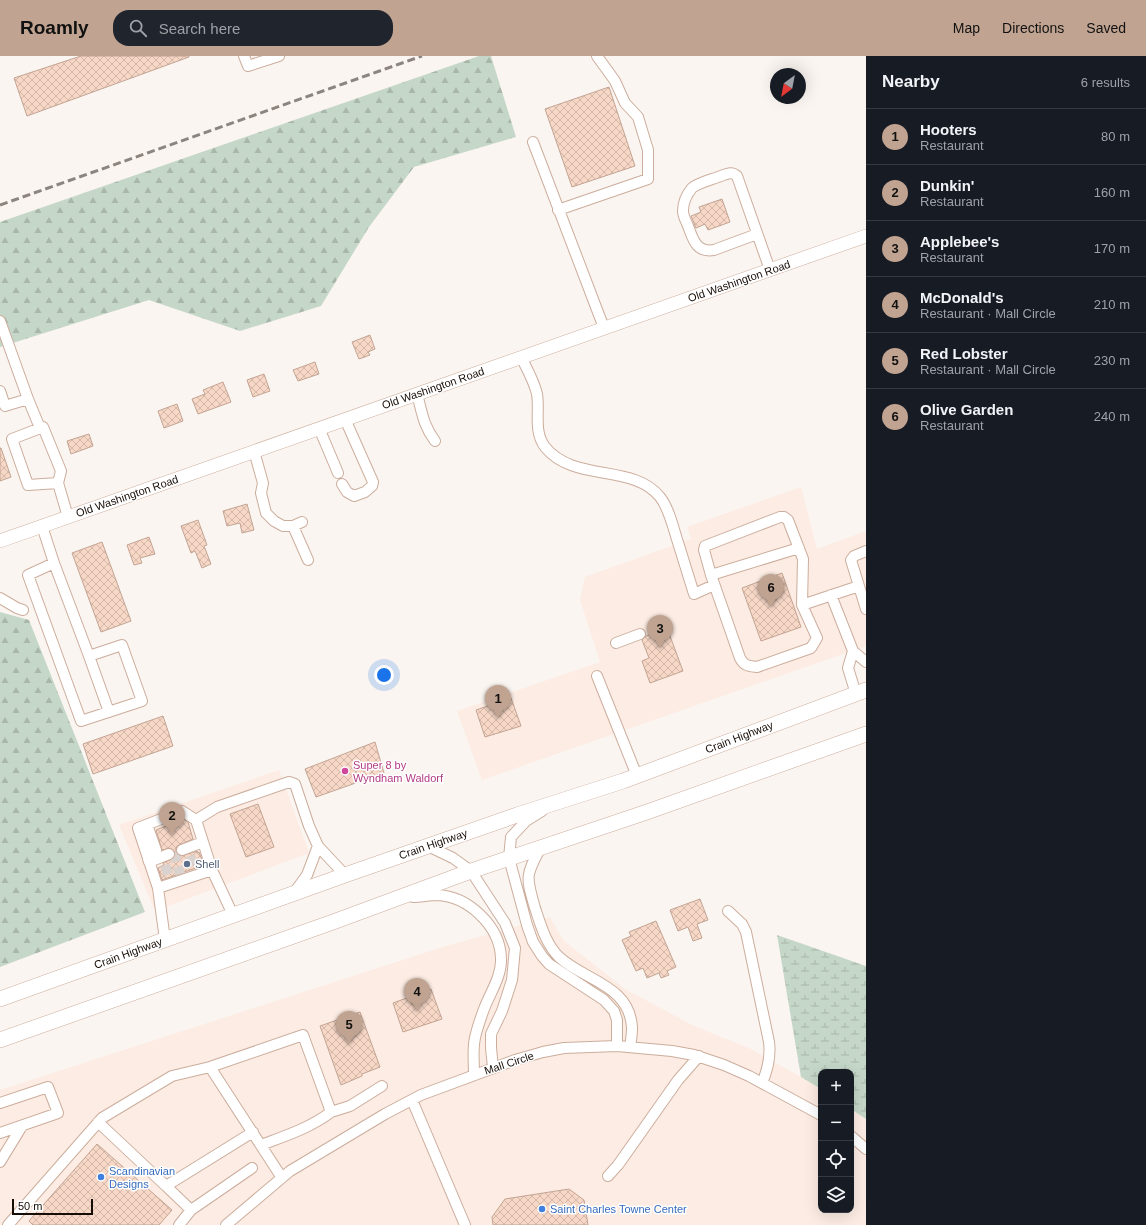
<!DOCTYPE html>
<meta charset="utf-8">
<style>
:root{--surface:#171b24;--page:#20242c;--text:#f1f3f6;--muted:#9ea1a6;--line:#363941;--accent:#c0a390}
body{margin:0;font-family:Arial,sans-serif;background:var(--page);color:var(--text)}
.controls{position:absolute;right:12px;bottom:12px;display:grid;overflow:hidden;border-radius:8px;box-shadow:0 4px 16px #0002}
.controls button{width:36px;height:36px;display:grid;place-items:center;padding:0;border:0;border-bottom:1px solid var(--line);background:var(--surface);color:var(--text);font:20px sans-serif}
.compass{position:absolute;left:770px;top:12px;width:36px;height:36px;border-radius:50%;background:var(--surface);box-shadow:0 4px 16px #0002;rotate:212deg}
.scale{position:absolute;left:12px;bottom:10px;width:81px;box-sizing:border-box;padding-left:4px;border:2px solid #170d07;border-top:0;font-size:11px;line-height:14px;white-space:nowrap;color:#170d07;-webkit-text-stroke:3px #fff;paint-order:stroke}
.you{position:absolute;left:384px;top:619px;width:14px;height:14px;margin:-10px;border:3px solid #fff;border-radius:50%;background:#1a73e8;box-shadow:0 0 0 6px #1a73e833}
.badge{display:grid;place-items:center;width:26px;height:26px;border-radius:50%;background:var(--accent);color:#111;font-size:13px;font-weight:700}
.pin{position:absolute;translate:-50% -33px;filter:drop-shadow(0 1px 2px #0008)}
.pin::after{content:'';position:absolute;top:21px;width:14px;height:12px;background:inherit;clip-path:polygon(0 0,100% 0,50% 100%)}
.list{margin:0;padding:0;list-style:none}
h2{display:flex;justify-content:space-between;align-items:center;height:52px;margin:0;padding:0 16px;font-size:17px}
h2 small{font-size:13px;font-weight:400;color:var(--muted)}
.list li{display:grid;grid-template-columns:26px 1fr auto;gap:12px;align-items:center;box-sizing:border-box;height:56px;padding:0 16px;border-top:1px solid var(--line)}
.list b{display:block;font-size:15px;white-space:nowrap}
.list p{margin:0;font-size:13px;white-space:nowrap;color:var(--muted)}
.list em{font-size:13px;font-style:normal;color:var(--muted)}
.icon{flex:none;width:22px;height:22px;fill:none;stroke:currentColor;stroke-width:2;stroke-linecap:round;stroke-linejoin:round}
.map{position:relative;flex:none;width:866px;height:1169px;overflow:hidden}
header{display:flex;align-items:center;gap:24px;box-sizing:border-box;height:56px;padding:0 20px;background:var(--accent);color:#111}
header strong{font-size:19px}
nav{display:flex;gap:22px;margin-inline-start:auto;font-size:14px}
.search{width:280px;height:36px;background:var(--page);display:flex;align-items:center;gap:10px;box-sizing:border-box;padding:0 14px;border-radius:16px;color:var(--muted);font-size:15px}
main{display:flex}
aside{flex:1;background:var(--surface)}
.map>svg:first-child{display:block}
.built{fill:#fcece3}
.forest{fill:url(#forest-firs)}
.wetland{fill:url(#wetland-marsh)}
.building{fill:url(#building-cross-hatch);stroke:#c3a493}
.lines{fill:none;stroke-linecap:round;stroke-linejoin:round}
.minor-tunnel{stroke:#d9d2ce;stroke-width:10;stroke-dasharray:10 5;stroke-linecap:butt}
.minor-casing{stroke:#ccad9c;stroke-width:12}
.major-casing{stroke:#ccad9c;stroke-width:14}
.highway-casing{stroke:#ccad9c;stroke-width:16}
.minor{stroke:#fff;stroke-width:10}
.major{stroke:#fff;stroke-width:13}
.highway{stroke:#fff;stroke-width:15}
.rail{stroke:#8c847f;stroke-width:3;stroke-dasharray:8 4;stroke-linecap:butt}
.hotel-dot{fill:#d1479c;stroke:#fff;stroke-width:1.5}
.service-dot{fill:#5c6f8a;stroke:#fff;stroke-width:1.5}
.shop-dot{fill:#3f7fe0;stroke:#fff;stroke-width:1.5}
.labels{text-anchor:middle;dominant-baseline:central;stroke-width:3;stroke-linejoin:round;paint-order:stroke}
.street-label{font-size:11px;fill:#170d07;stroke:#fff}
.hotel-label{font-size:11px;fill:#b23c85;stroke:#fff;text-anchor:start}
.service-label{font-size:11px;fill:#4e5e75;stroke:#fff;text-anchor:start}
.shop-label{font-size:11px;fill:#366cbe;stroke:#fff;text-anchor:start}
</style>
<header>
<strong>Roamly</strong>
<div class="search"><svg class="icon" aria-label="search" viewBox="0 0 24 24"><circle cx="10" cy="10" r="6"/><path d="M15 15l6 6"/></svg>Search here</div>
<nav><a>Map</a><a>Directions</a><a>Saved</a></nav>
</header>
<main>
<div class="map">
<svg width="866" height="1169" viewBox="0 0 866 1169">
<defs>
<pattern id="forest-firs" width="22" height="20" patternUnits="userSpaceOnUse"><rect width="22" height="20" fill="#c5d7c8"/><path d="M5 1l3.5 6h-7zM16 11l3.5 6h-7z" fill="#a8b7aa"/></pattern>
<pattern id="wetland-marsh" width="20" height="14" patternUnits="userSpaceOnUse"><rect width="20" height="14" fill="#c5d7c8"/><path d="M1 5h8M5 5V1M11 12h8M15 12V8" fill="none" stroke="#a8b7aa"/></pattern>
<pattern id="building-cross-hatch" width="8" height="8" patternUnits="userSpaceOnUse"><rect width="8" height="8" fill="#f7d8c7"/><path d="M0 0l8 8M0 8l8-8" fill="none" stroke="#d3b8a9"/></pattern>
</defs>
<rect width="100%" height="100%" fill="#fbf5f1"/>
<path class="built" d="M 801,431 L 817,493 L 866,475 L 866,590 L 482,724 L 457,655 L 600,606 L 580,544 L 585,521 L 691,483 L 687,471 Z
M 279,714 L 309,797 L 155,855 L 119,769 Z
M 550,861 L 563,884 L 625,933 L 694,970 L 751,993 L 801,1021 L 821,1033 L 821,1154 L 851,1154 L 851,1053 L 866,1063 L 866,1169 L 0,1169 L 0,1034 L 446,890 Z"/>
<path class="forest" d="M 479,0 L 491,0 L 516,81 L 414,111 L 369,171 L 321,250 L 240,275 L 149,244 L 0,291 L 0,166 Z
M 0,556 L 29,564 L 145,856 L 0,911 Z"/>
<path class="wetland" d="M 777,879 L 866,910 L 866,1063 L 851,1053 L 851,1016 L 821,1016 L 821,1033 L 801,1021 Z"/>
<path class="building" d="M 81,0 L 189,0 L 189,1 L 27,60 L 14,22 Z
M 609,31 L 635,110 L 572,131 L 545,53 Z
M 722,143 L 730,166 L 708,174 L 705,168 L 696,172 L 691,160 L 701,156 L 699,151 Z
M 370,279 L 375,293 L 368,296 L 370,299 L 359,303 L 352,286 Z
M 315,306 L 319,318 L 298,325 L 293,314 Z
M 264,318 L 270,335 L 253,341 L 247,324 Z
M 223,326 L 231,346 L 198,358 L 192,343 L 205,338 L 203,334 Z
M 177,348 L 183,365 L 164,372 L 158,355 Z
M 89,378 L 93,390 L 71,398 L 67,385 Z
M 0,392 L 1,392 L 11,421 L 0,425 Z
M 247,448 L 254,474 L 242,477 L 240,467 L 227,470 L 223,455 Z
M 198,464 L 207,489 L 204,490 L 211,508 L 202,512 L 195,495 L 191,497 L 181,470 Z
M 149,481 L 155,498 L 140,502 L 142,507 L 134,509 L 127,489 Z
M 102,486 L 131,565 L 101,576 L 72,497 Z
M 782,517 L 801,571 L 761,585 L 742,532 Z
M 667,572 L 683,615 L 650,627 L 642,605 L 649,602 L 642,584 L 646,580 Z
M 511,642 L 521,670 L 485,681 L 476,654 Z
M 163,660 L 173,690 L 93,718 L 83,688 Z
M 375,686 L 384,717 L 316,741 L 305,713 Z
M 258,748 L 274,791 L 246,801 L 230,758 Z
M 183,763 L 188,766 L 193,783 L 177,790 L 176,793 L 176,797 L 181,800 L 197,795 L 198,797 L 199,796 L 204,809 L 162,824 L 158,812 L 164,809 L 163,807 L 174,802 L 175,796 L 170,792 L 162,794 L 156,774 Z
M 700,843 L 708,864 L 697,868 L 702,882 L 693,885 L 688,871 L 678,875 L 670,854 Z
M 656,865 L 676,911 L 667,915 L 669,919 L 661,922 L 659,917 L 647,922 L 643,912 L 636,915 L 622,884 L 631,880 L 629,876 Z
M 431,933 L 442,963 L 403,976 L 393,947 Z
M 360,956 L 380,1011 L 362,1018 L 362,1020 L 341,1029 L 320,970 Z
M 97,1088 L 172,1154 L 159,1169 L 33,1169 L 29,1165 Z
M 569,1133 L 584,1144 L 588,1169 L 493,1169 L 492,1161 L 505,1143 Z"/>
<g class="lines">
<path class="minor-tunnel" d="M 174,796 L 180,818
M 190,800 L 194,813
M 165,809 L 170,822"/>
<defs>
<path id="minor" d="M 244,0 L 248,10 L 279,0
M 533,86 L 604,272
M 558,154 L 648,123 L 648,94 L 638,61 L 625,47 L 615,25 L 597,0
M 757,178 L 714,194 C 696,197 693,183 688,170 C 686,165 683,160 683,155 C 683,147 687,138 692,132 C 698,127 710,124 718,121 C 725,119 731,114 737,120 L 770,214
M 0,265 L 28,343 L 40,372
M 521,301 C 527,313 534,325 537,338 C 540,355 533,375 545,391 C 574,427 633,407 660,441 C 668,451 672,467 676,480 C 682,499 688,519 694,538 L 714,529
M 0,335 L 5,350 L 28,343
M 417,338 C 422,356 423,369 435,385
M 319,372 L 338,417
M 254,395 L 263,427 L 261,437 L 266,457 L 274,465 L 283,470 L 293,470 L 302,466
M 58,427 L 28,429 L 12,383 L 43,371 L 61,415 L 58,427 L 68,461
M 342,428 L 347,436 L 354,440 L 365,436 L 372,430 L 373,426 L 345,363
M 42,470 L 54,507 L 28,519 L 81,665 L 142,645 L 122,589 L 89,600 L 54,507
M 293,470 L 308,504
M 866,495 L 854,500 L 851,504 L 866,553
M 711,519 L 799,492
M 831,539 L 853,595 L 866,606
M 0,542 L 17,552 L 23,554
M 802,549 L 803,503 L 788,464 L 784,461 L 780,461 L 705,490 L 704,494 L 711,519 L 740,602 C 744,610 749,610 757,611 L 811,592 L 817,582 L 802,549 L 859,530
M 616,587 L 640,578
M 853,595 L 848,612 L 856,638
M 89,600 L 109,656
M 597,620 L 637,720
M 542,755 L 526,765 L 511,781 L 509,802 L 527,869 L 533,886 L 542,900 L 549,908 L 604,944 L 614,955 L 617,964 L 617,990
M 147,769 L 156,794 L 148,803
M 428,790 L 453,802 L 471,815 L 505,867 L 515,892 L 512,924 L 502,955 L 491,978 L 491,992 L 493,1012
M 541,791 C 525,820 526,821 535,852 C 541,870 546,888 559,901 C 585,925 630,929 632,972 C 632,978 631,985 630,991
M 182,794 L 203,786
M 149,806 L 169,798
M 212,814 L 196,764 L 217,751 L 289,726 L 295,728 L 309,770 L 318,790 L 345,819
M 158,832 L 138,772 L 182,755 L 196,764
M 294,837 L 307,819 L 318,790
M 413,841 C 421,841 429,839 437,839 C 468,840 500,870 501,902 C 502,920 490,937 484,953 C 480,964 475,977 474,988 C 473,998 474,1009 474,1019
M 728,855 L 742,868 L 746,876 L 769,986 C 771,1001 768,1013 762,1027
M 165,884 L 158,832 L 212,814 L 233,859
M 210,1011 L 282,1122
M 412,1044 L 465,1169
M 0,1047 L 48,1031 L 58,1057 L 0,1077
M 331,1056 L 350,1050 L 382,1030
M 98,1066 L 166,1130 L 253,1076
M 851,1080 L 866,1093
M 0,1106 L 22,1070
M 608,1120 L 618,1109 L 678,1024 L 699,1000
M 166,1130 L 191,1154
M 8,1169 L 102,1062 L 172,1020 L 210,1011 L 303,979 L 331,1056 C 310,1072 285,1080 261,1089
M 179,1169 L 191,1154 L 252,1112
M 226,1169 L 290,1115 L 385,1058 L 421,1039 L 515,1004 L 543,996 L 564,992 L 617,990 L 672,995 L 694,999 L 724,1009 L 749,1020 L 821,1059"/>
<path id="major" d="M 0,485 L 866,180"/>
<path id="highway" d="M 0,943 L 345,819 L 517,759 L 623,725 L 866,634
M 0,984 L 333,866 L 471,815 L 647,756 L 866,678"/>
</defs>
<use href="#minor" class="minor-casing"/>
<use href="#major" class="major-casing"/>
<use href="#highway" class="highway-casing"/>
<use href="#minor" class="minor"/>
<use href="#major" class="major"/>
<use href="#highway" class="highway"/>
<path class="rail" d="M 0,149 L 422,0"/>
</g>
<circle class="hotel-dot" cx="345" cy="715" r="4"/>
<circle class="service-dot" cx="187" cy="808" r="4"/>
<g class="shop-dot">
<circle cx="101" cy="1121" r="4"/>
<circle cx="542" cy="1153" r="4"/>
</g>
<g class="labels">
<g class="street-label">
<text transform="translate(739 225) rotate(-19)">Old Washington Road</text>
<text transform="translate(433 332) rotate(-19)">Old Washington Road</text>
<text transform="translate(127 440) rotate(-19)">Old Washington Road</text>
<text transform="translate(739 681) rotate(-21)">Crain Highway</text>
<text transform="translate(433 788) rotate(-19)">Crain Highway</text>
<text transform="translate(128 897) rotate(-20)">Crain Highway</text>
<text transform="translate(509 1007) rotate(-18)">Mall Circle</text>
</g>
<g class="hotel-label">
<text x="353" y="709">Super 8 by<tspan x="353" dy="13">Wyndham Waldorf</tspan></text>
</g>
<g class="service-label">
<text x="195" y="808">Shell</text>
</g>
<g class="shop-label">
<text x="109" y="1115">Scandinavian<tspan x="109" dy="13">Designs</tspan></text>
<text x="550" y="1153">Saint Charles Towne Center</text>
</g>
</g>
</svg>
<div class="controls">
<button>+</button>
<button>−</button>
<button><svg class="icon" aria-label="locate" viewBox="0 0 24 24"><circle cx="12" cy="12" r="6"/><path d="M12 2v4M12 18v4M2 12h4M18 12h4"/></svg></button>
<button><svg class="icon" aria-label="layers" viewBox="0 0 24 24"><path d="M12 4l9 5-9 5-9-5zM3 14l9 5 9-5"/></svg></button>
</div>
<svg class="compass" viewBox="-18 -18 36 36"><path d="M0-13l5 13h-10z" fill="#e53935"/><path d="M0 13l5-13h-10z" fill="#9ea1a6"/></svg>
<div class="scale">50 m</div>
<div class="you"></div>
<div class="pin badge" style="left:498px;top:662px">1</div>
<div class="pin badge" style="left:172px;top:779px">2</div>
<div class="pin badge" style="left:660px;top:592px">3</div>
<div class="pin badge" style="left:417px;top:955px">4</div>
<div class="pin badge" style="left:349px;top:988px">5</div>
<div class="pin badge" style="left:771px;top:551px">6</div>
</div>
<aside>
<h2>Nearby<small>6 results</small></h2>
<ul class="list">
<li><span class="badge">1</span><div><b>Hooters</b><p>Restaurant</p></div><em>80 m</em></li>
<li><span class="badge">2</span><div><b>Dunkin'</b><p>Restaurant</p></div><em>160 m</em></li>
<li><span class="badge">3</span><div><b>Applebee's</b><p>Restaurant</p></div><em>170 m</em></li>
<li><span class="badge">4</span><div><b>McDonald's</b><p>Restaurant · Mall Circle</p></div><em>210 m</em></li>
<li><span class="badge">5</span><div><b>Red Lobster</b><p>Restaurant · Mall Circle</p></div><em>230 m</em></li>
<li><span class="badge">6</span><div><b>Olive Garden</b><p>Restaurant</p></div><em>240 m</em></li>
</ul>
</aside>
</main>
